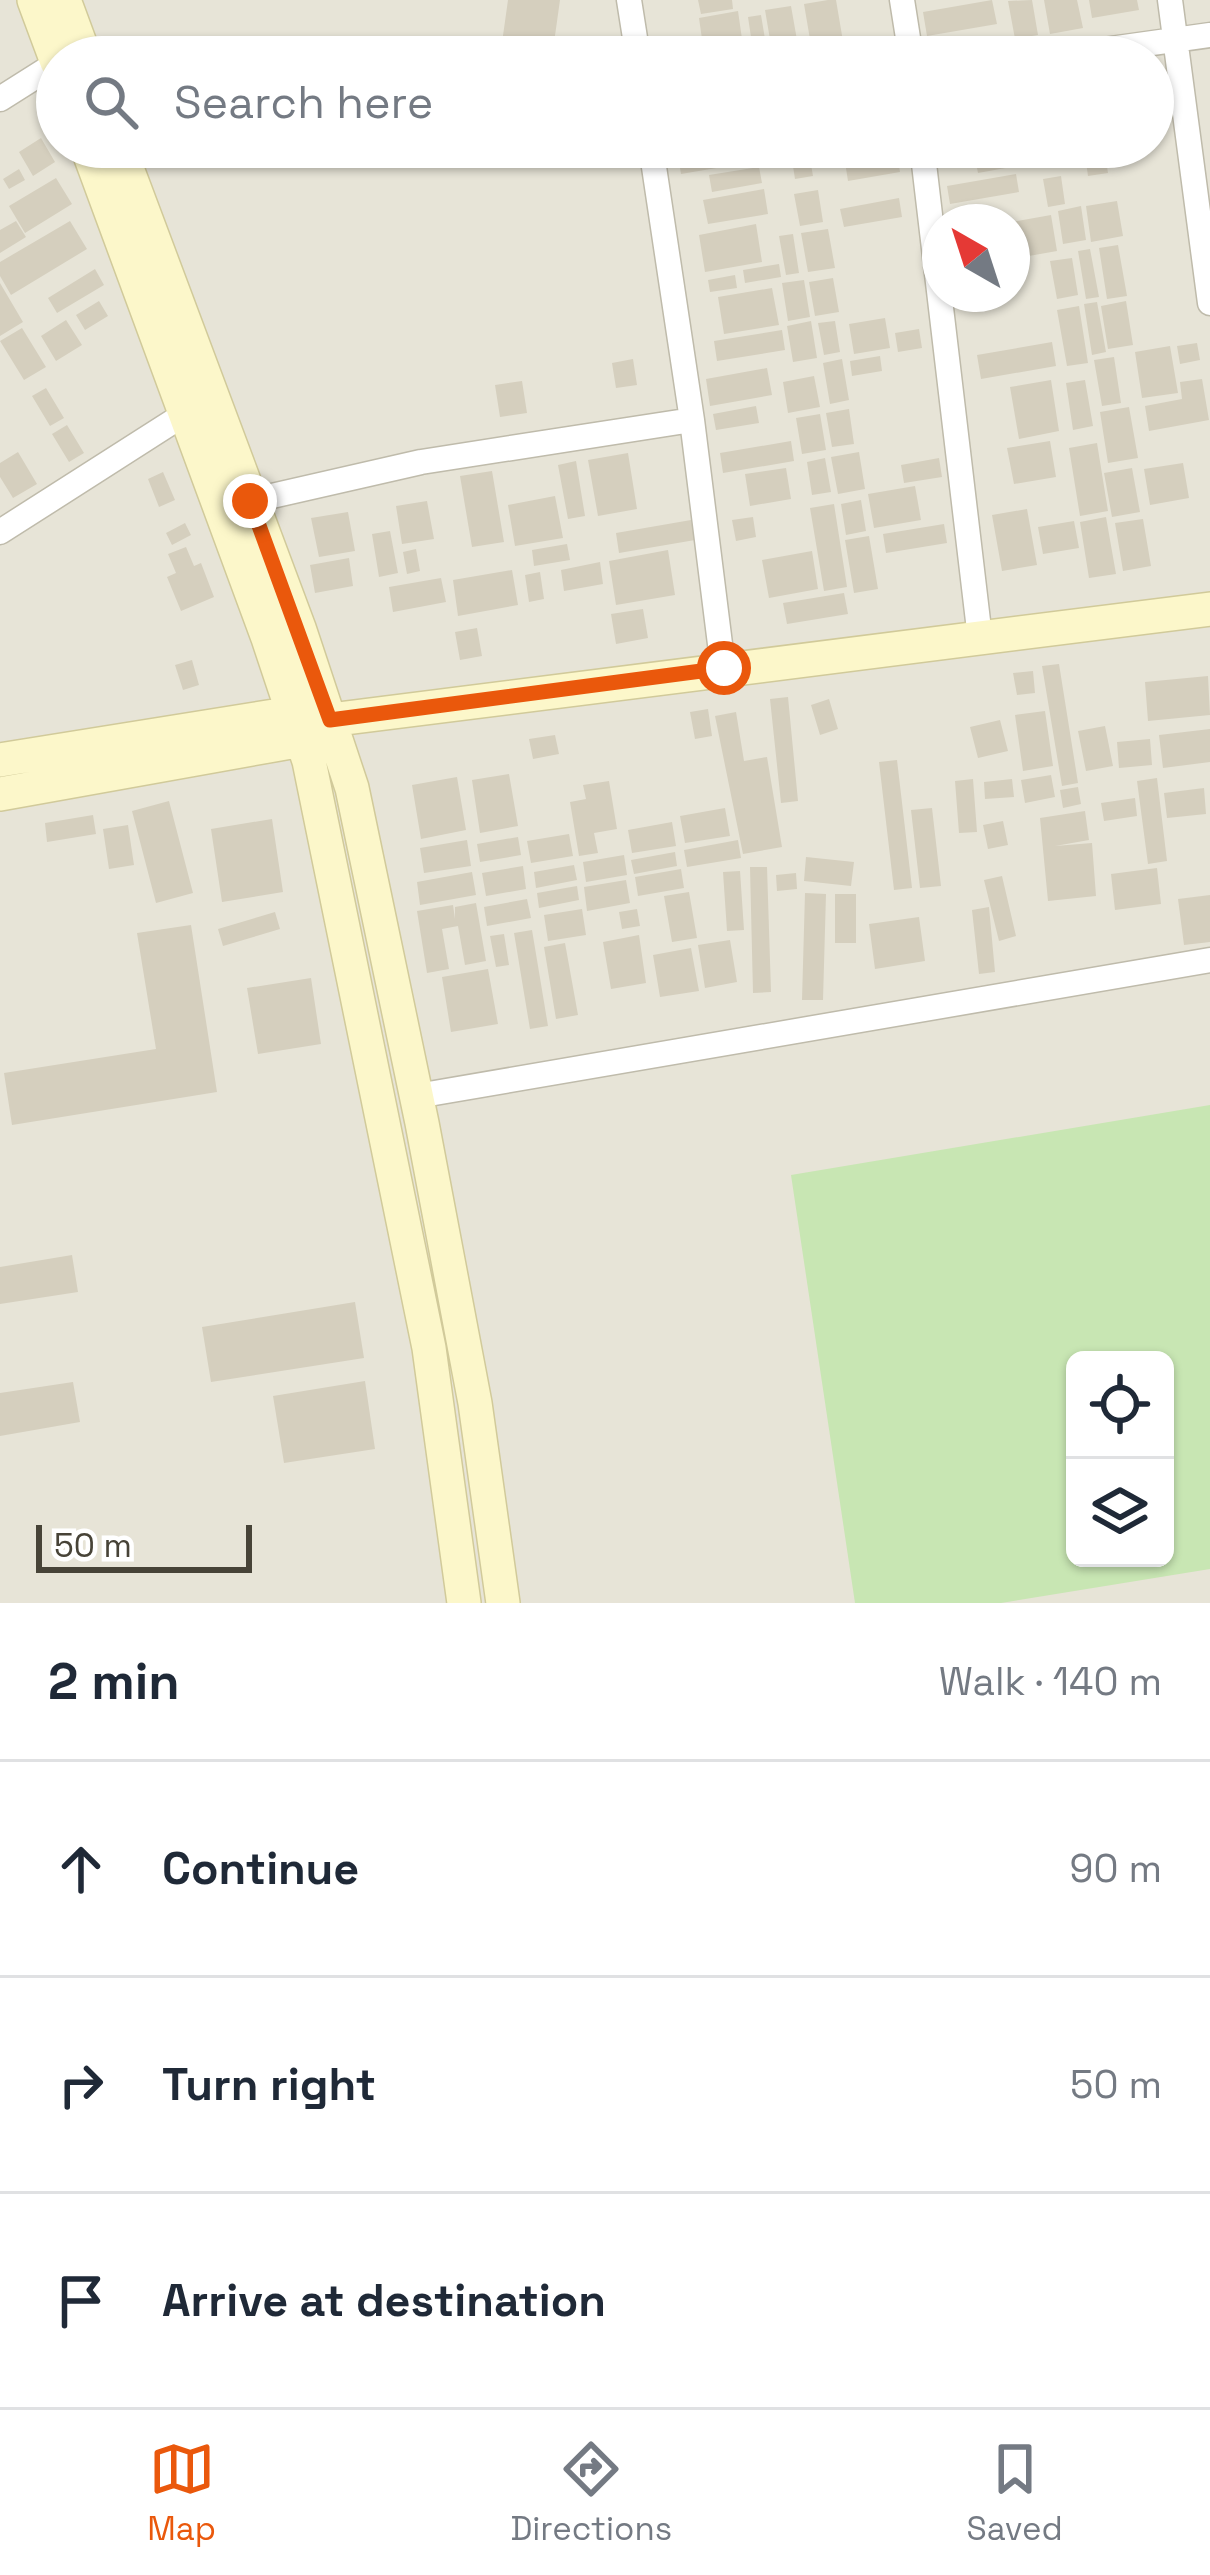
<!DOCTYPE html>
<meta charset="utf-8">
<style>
:root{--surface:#fff;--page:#f6f6f7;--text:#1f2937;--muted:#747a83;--line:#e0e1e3;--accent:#ea580c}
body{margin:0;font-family:"Space Grotesk",sans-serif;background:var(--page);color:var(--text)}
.controls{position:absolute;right:36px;bottom:36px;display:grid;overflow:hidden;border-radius:18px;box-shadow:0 3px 9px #0004}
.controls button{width:108px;height:108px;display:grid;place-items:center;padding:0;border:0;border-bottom:3px solid var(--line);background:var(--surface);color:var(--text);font:60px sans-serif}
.compass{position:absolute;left:922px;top:204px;width:108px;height:108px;border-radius:50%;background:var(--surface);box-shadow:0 3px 9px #0004;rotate:321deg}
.scale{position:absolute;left:36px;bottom:30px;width:216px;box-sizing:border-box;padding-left:12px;border:6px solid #474337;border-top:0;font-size:33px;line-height:42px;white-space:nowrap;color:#474337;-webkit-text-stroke:9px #fff;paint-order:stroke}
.stop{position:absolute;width:36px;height:36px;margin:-27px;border:9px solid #ea580c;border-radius:50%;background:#fff}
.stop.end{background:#ea580c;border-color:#fff;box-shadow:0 3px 12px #0008}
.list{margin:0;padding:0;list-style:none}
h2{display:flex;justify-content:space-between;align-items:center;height:156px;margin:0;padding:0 48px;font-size:51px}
h2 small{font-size:39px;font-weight:400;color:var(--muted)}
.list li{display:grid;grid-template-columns:78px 1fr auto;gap:36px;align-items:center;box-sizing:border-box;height:216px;padding:0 48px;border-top:3px solid var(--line)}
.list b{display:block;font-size:45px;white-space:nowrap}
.list em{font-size:39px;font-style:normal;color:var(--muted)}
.icon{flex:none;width:66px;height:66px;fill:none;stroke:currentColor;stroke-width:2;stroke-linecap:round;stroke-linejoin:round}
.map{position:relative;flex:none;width:1210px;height:1603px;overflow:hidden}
.search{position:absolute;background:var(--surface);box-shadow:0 3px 9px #0004;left:36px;right:36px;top:36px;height:132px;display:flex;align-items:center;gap:30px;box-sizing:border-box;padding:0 42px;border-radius:66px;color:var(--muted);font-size:45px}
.sheet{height:804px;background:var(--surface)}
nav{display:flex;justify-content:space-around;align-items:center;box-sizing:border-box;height:168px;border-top:3px solid var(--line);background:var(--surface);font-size:33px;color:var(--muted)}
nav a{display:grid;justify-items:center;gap:6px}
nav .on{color:var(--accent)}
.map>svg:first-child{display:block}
.residential{fill:#e7e4d7;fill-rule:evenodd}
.green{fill:#c8e6b3;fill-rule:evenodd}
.building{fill:#d5cfbe}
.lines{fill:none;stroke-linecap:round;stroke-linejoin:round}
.street-casing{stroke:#bfbbab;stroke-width:27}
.secondary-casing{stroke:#d1ca9a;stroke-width:36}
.street{stroke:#fff;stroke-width:24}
.secondary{stroke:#fcf7ca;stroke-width:33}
.route{stroke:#ea580c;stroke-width:15}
</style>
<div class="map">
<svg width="1210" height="1603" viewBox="0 0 1210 1603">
<rect width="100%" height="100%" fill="#f4f2e9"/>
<path class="residential" d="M 0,0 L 1210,0 L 1210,1603 L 0,1603 ZM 57,57 L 1153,57 L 1153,147 L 57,147 ZM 940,222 L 1012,222 L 1012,294 L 940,294 ZM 1075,1360 L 1165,1360 L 1165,1558 L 1075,1558 Z"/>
<path class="green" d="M 1210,1105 L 1210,1569 L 1001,1603 L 855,1603 L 791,1175 ZM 1075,1360 L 1165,1360 L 1165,1558 L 1075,1558 Z"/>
<path class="building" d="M 508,0 L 560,0 L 552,57 L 500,57 Z
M 698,0 L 732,0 L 733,9 L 701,14 Z
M 828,0 L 836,0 L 845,53 L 813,57 L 804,4 Z
M 992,0 L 997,24 L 927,36 L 923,12 Z
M 1032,0 L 1038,35 L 1015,39 L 1008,1 Z
M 1044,0 L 1077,0 L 1083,28 L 1050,34 Z
M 1089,0 L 1137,0 L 1139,10 L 1092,18 Z
M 791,6 L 800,57 L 773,57 L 765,10 Z
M 738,11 L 742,39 L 703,46 L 699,18 Z
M 761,15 L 768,57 L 754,57 L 748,17 Z
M 877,37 L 880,57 L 852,57 L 849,42 Z
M 1165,103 L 1167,120 L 1153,123 L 1153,105 Z
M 41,138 L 55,162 L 33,176 L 19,152 Z
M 692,147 L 743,147 L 746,163 L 681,174 L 677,150 Z
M 790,147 L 808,147 L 813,176 L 795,179 Z
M 818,147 L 866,147 L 866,150 L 820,157 Z
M 973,147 L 1025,147 L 1028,164 L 978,173 Z
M 1036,147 L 1056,147 L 1058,161 L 1039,164 Z
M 1084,147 L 1104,147 L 1108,173 L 1088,176 Z
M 897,154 L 900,172 L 848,181 L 845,162 Z
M 759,167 L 762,183 L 712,192 L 709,175 Z
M 19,169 L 25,180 L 9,189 L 3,179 Z
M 1016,174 L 1019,192 L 950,204 L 947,186 Z
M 1061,176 L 1065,204 L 1048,207 L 1043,179 Z
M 56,178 L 72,204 L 25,233 L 9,206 Z
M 764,189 L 768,214 L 708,224 L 703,200 Z
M 818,190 L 823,222 L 800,226 L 794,194 Z
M 899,198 L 902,217 L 844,227 L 840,209 Z
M 1117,201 L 1123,236 L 1091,242 L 1086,206 Z
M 1081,206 L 1086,240 L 1063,244 L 1058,211 Z
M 1051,215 L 1057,251 L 1012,259 L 1012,222 Z
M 16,221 L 26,237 L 0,253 L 0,230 Z
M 70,221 L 87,249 L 11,295 L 0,276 L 0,262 Z
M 756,224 L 762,262 L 705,272 L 699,235 Z
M 828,229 L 835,268 L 808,272 L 801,233 Z
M 793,234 L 799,273 L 786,275 L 779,236 Z
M 1118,245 L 1127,296 L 1107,299 L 1099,248 Z
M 1090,249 L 1099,297 L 1086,299 L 1078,251 Z
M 1072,258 L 1078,295 L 1057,299 L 1050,261 Z
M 779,264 L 781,277 L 745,283 L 743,270 Z
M 95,269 L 104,285 L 57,313 L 48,298 Z
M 735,275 L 737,288 L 710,292 L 708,280 Z
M 833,278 L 839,312 L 815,316 L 809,282 Z
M 804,280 L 810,317 L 788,321 L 782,283 Z
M 0,283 L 23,322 L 0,336 Z
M 772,288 L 779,325 L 724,334 L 718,297 Z
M 99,301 L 108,316 L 85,330 L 76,315 Z
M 1126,301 L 1133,345 L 1108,349 L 1101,306 Z
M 1097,302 L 1106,352 L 1092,355 L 1084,304 Z
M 1079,306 L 1088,363 L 1067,366 L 1057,310 Z
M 885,318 L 890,348 L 854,354 L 849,324 Z
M 66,320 L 82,345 L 56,361 L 41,336 Z
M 811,321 L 817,358 L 793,362 L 787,326 Z
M 835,321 L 840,352 L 824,355 L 818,323 Z
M 22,328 L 46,367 L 24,380 L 0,341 Z
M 919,329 L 922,348 L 898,352 L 895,333 Z
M 782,330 L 785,350 L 717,361 L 714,341 Z
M 1052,342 L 1056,366 L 981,379 L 977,355 Z
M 1197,343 L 1200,360 L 1180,364 L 1177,346 Z
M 1170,346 L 1178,393 L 1142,398 L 1135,352 Z
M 880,356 L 882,371 L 852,376 L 850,361 Z
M 1114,357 L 1121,403 L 1102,406 L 1094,360 Z
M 633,359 L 637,385 L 616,388 L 612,363 Z
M 842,359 L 849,400 L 830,404 L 823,363 Z
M 767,368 L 772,395 L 710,406 L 706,379 Z
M 814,376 L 820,407 L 788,413 L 783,382 Z
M 1202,379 L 1209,420 L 1149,431 L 1145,406 L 1182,399 L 1180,382 Z
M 1051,380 L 1059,431 L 1019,439 L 1010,387 Z
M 1085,380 L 1093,426 L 1073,430 L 1066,383 Z
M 522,381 L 527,413 L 500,417 L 495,385 Z
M 46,388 L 64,418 L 50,426 L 32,396 Z
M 756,406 L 759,423 L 716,430 L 713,414 Z
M 1129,407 L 1138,458 L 1108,463 L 1100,412 Z
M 849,409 L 854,444 L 832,447 L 826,413 Z
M 820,414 L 826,450 L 802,454 L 796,418 Z
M 67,425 L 84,453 L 69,462 L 52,434 Z
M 791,441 L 794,461 L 723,473 L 720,453 Z
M 1050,441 L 1056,477 L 1014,484 L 1007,448 Z
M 1097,443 L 1108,511 L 1080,516 L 1069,448 Z
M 18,452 L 37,484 L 13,498 L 0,477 L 0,463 Z
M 859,452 L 865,489 L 838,494 L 831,457 Z
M 628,453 L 637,509 L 598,516 L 588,460 Z
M 825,458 L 831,492 L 812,495 L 807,462 Z
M 939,458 L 942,477 L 904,483 L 901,465 Z
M 576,461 L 585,516 L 568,519 L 558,465 Z
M 1183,463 L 1189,498 L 1150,505 L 1144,469 Z
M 786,468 L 791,499 L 750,506 L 745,474 Z
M 1132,468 L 1140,512 L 1112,517 L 1104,473 Z
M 492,471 L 504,542 L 472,547 L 460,476 Z
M 163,472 L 175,500 L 159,507 L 148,479 Z
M 915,486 L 921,520 L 874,528 L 868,494 Z
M 555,496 L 563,538 L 515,546 L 508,505 Z
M 861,500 L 866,531 L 846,535 L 841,504 Z
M 427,501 L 434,539 L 402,544 L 396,506 Z
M 834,504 L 847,587 L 824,591 L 810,508 Z
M 1027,509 L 1037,565 L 1002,571 L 992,515 Z
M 348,512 L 355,551 L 319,557 L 311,518 Z
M 753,517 L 756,537 L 736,541 L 732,520 Z
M 1106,517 L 1116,574 L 1089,578 L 1080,522 Z
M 1143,519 L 1151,566 L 1123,571 L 1115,523 Z
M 691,520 L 695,540 L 619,553 L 616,533 Z
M 1074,521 L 1079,548 L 1043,554 L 1038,527 Z
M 185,523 L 191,535 L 172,545 L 166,533 Z
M 944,524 L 947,543 L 886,553 L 883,534 Z
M 390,531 L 398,573 L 379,577 L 372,534 Z
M 869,536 L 878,589 L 854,593 L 845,540 Z
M 567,544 L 570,560 L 534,566 L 532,550 Z
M 186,547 L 194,566 L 201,563 L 214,597 L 181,611 L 167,577 L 176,573 L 168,554 Z
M 416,549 L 420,571 L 407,574 L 403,552 Z
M 668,550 L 675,595 L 616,605 L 609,561 Z
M 812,551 L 818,589 L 769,598 L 762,560 Z
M 349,558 L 353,586 L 315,593 L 310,565 Z
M 600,562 L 603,584 L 564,591 L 561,570 Z
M 512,570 L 518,605 L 458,616 L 453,580 Z
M 540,572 L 544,599 L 529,602 L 525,575 Z
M 441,578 L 446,602 L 393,612 L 389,587 Z
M 844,593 L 848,614 L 787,624 L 783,603 Z
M 643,609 L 648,638 L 616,644 L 611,614 Z
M 477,628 L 482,656 L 460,660 L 455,632 Z
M 192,660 L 199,685 L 183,690 L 175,665 Z
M 1059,664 L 1078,783 L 1062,786 L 1042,666 Z
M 1033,671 L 1035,693 L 1017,695 L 1013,673 Z
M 1208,676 L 1210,715 L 1148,721 L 1145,682 Z
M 788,697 L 798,801 L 781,803 L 770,699 Z
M 829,699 L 838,729 L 820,735 L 811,705 Z
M 708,709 L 712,736 L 695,739 L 690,712 Z
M 1045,711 L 1053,766 L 1023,771 L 1015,715 Z
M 736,712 L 744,761 L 767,757 L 782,847 L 743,854 L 715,716 Z
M 1000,720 L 1008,751 L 978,758 L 970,727 Z
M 1105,726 L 1113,766 L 1086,771 L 1078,731 Z
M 1210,729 L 1210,762 L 1163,768 L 1159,735 Z
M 555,735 L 559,754 L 533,759 L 529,739 Z
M 1150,739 L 1152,765 L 1119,768 L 1117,742 Z
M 897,760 L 912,888 L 894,890 L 879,762 Z
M 509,774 L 518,826 L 480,833 L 472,780 Z
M 1051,775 L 1055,797 L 1025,803 L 1021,780 Z
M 457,777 L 466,830 L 421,839 L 412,785 Z
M 1157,778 L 1167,861 L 1148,864 L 1137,781 Z
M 973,779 L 977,832 L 959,833 L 955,781 Z
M 1012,779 L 1014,797 L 985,799 L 984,782 Z
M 609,781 L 617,829 L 594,833 L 598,853 L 579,856 L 570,802 L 586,799 L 583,785 Z
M 1078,787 L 1081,804 L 1063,808 L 1060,790 Z
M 1204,788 L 1206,814 L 1167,818 L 1164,793 Z
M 1135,798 L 1137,816 L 1104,821 L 1101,803 Z
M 169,801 L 193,893 L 156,903 L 132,811 Z
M 725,808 L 730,836 L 685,843 L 680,816 Z
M 932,808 L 941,886 L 920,888 L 911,810 Z
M 1085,811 L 1089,840 L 1055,846 L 1092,843 L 1096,896 L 1048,901 L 1040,818 Z
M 93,815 L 96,834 L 47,842 L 45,823 Z
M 272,819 L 283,892 L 222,902 L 211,829 Z
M 1003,821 L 1008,845 L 988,849 L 983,825 Z
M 672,822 L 676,846 L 632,853 L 628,830 Z
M 128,825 L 134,865 L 109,869 L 103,829 Z
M 569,834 L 573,856 L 531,863 L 527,841 Z
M 518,837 L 521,855 L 480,862 L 477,844 Z
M 467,840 L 471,866 L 424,873 L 420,848 Z
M 738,840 L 741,858 L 687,867 L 684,850 Z
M 675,852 L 677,866 L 634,874 L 631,860 Z
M 624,855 L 627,875 L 586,882 L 583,862 Z
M 806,857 L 854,862 L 851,886 L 804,881 Z
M 574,865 L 577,880 L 536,888 L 534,872 Z
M 523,866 L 526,889 L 486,896 L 482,873 Z
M 750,867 L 767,867 L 771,992 L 753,993 Z
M 1157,868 L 1161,904 L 1115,910 L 1111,874 Z
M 681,869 L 684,888 L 638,896 L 635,877 Z
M 740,871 L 744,930 L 727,931 L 723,872 Z
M 472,872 L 476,895 L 420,905 L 417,882 Z
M 796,873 L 797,889 L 777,891 L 776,875 Z
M 1002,876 L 1016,936 L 999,941 L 984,880 Z
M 626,880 L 630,903 L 587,911 L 584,887 Z
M 577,886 L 579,900 L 539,908 L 537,893 Z
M 689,892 L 697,938 L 672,942 L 664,896 Z
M 805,893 L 826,894 L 823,1000 L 802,1000 Z
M 835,894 L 856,894 L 856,943 L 835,943 Z
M 1210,895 L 1210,942 L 1184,945 L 1178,899 Z
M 527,899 L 531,918 L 487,926 L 484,907 Z
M 476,903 L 486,961 L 465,965 L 458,926 L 442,929 L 449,969 L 427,973 L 417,911 L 453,905 L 455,919 L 455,907 Z
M 989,907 L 995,972 L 979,974 L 972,910 Z
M 582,909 L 586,935 L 548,941 L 544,915 Z
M 637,909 L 640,926 L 622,929 L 619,912 Z
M 275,912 L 280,929 L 223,946 L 218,929 Z
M 919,917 L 925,961 L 875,969 L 869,924 Z
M 191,925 L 217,1092 L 12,1125 L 4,1073 L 156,1049 L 137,933 Z
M 532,930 L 548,1026 L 530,1029 L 514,933 Z
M 504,934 L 509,965 L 496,967 L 490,936 Z
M 639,935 L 646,983 L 611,989 L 603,942 Z
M 730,940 L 737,982 L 705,988 L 698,945 Z
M 565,943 L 578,1015 L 556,1019 L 544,947 Z
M 691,948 L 699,991 L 660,997 L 653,955 Z
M 488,969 L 498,1024 L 451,1032 L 442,977 Z
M 311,978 L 321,1044 L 258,1054 L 247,988 Z
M 72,1255 L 78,1292 L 0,1304 L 0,1267 Z
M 355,1302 L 364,1358 L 211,1382 L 202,1327 Z
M 365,1381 L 375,1449 L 284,1463 L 273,1396 Z
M 73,1382 L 80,1422 L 0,1436 L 0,1393 Z"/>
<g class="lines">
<defs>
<path id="street" d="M 629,0 L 638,57
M 902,0 L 911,57
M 1170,0 L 1210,303
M 1053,57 L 1210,35
M 0,99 L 57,63
M 651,147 L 692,420 L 723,668
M 922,147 L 980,638
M 250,501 L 421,462 L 692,420
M 0,532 L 183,415
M 417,1096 L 1210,960"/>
<path id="secondary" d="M 34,0 L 57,62
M 64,0 L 85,57
M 87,147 L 268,638 L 309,761 L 429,1348 L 464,1603
M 119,147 L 299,628 L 352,788 L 422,1123 L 475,1403 L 503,1603
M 0,760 L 293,713 L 330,720 L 1210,609
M 0,794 L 302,740 L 319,728"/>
</defs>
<use href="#street" class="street-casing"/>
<use href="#secondary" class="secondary-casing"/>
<use href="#street" class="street"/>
<use href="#secondary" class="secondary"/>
</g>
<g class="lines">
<path class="route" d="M 250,501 L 330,720 L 724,668"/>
</g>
</svg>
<div class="controls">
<button><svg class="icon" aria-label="locate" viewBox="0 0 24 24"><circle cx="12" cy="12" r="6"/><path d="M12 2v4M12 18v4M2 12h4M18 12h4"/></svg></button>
<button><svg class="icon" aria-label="layers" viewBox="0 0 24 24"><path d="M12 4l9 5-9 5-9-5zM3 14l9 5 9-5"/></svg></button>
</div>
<svg class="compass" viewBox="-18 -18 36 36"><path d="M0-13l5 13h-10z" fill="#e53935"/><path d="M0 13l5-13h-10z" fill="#747a83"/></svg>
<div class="scale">50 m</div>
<div class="stop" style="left:724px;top:668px"></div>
<div class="stop end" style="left:250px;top:501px"></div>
<div class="search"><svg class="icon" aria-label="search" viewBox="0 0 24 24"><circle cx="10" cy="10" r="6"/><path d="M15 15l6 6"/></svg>Search here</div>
</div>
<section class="sheet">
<h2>2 min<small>Walk · 140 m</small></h2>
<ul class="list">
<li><svg class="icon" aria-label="ahead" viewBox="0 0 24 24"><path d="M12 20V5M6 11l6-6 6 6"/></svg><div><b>Continue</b></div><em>90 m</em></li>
<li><svg class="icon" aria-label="right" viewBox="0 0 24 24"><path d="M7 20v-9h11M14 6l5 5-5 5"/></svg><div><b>Turn right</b></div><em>50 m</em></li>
<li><svg class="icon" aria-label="arrive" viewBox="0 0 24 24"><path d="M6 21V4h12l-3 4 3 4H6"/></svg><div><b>Arrive at destination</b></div></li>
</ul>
</section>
<nav>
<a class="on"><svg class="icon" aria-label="map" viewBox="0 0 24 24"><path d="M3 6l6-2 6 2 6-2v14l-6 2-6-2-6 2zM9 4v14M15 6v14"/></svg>Map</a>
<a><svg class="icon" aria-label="directions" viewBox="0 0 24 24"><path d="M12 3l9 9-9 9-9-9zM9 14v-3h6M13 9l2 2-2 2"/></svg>Directions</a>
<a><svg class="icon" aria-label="saved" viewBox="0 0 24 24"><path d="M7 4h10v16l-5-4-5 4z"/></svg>Saved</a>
</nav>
